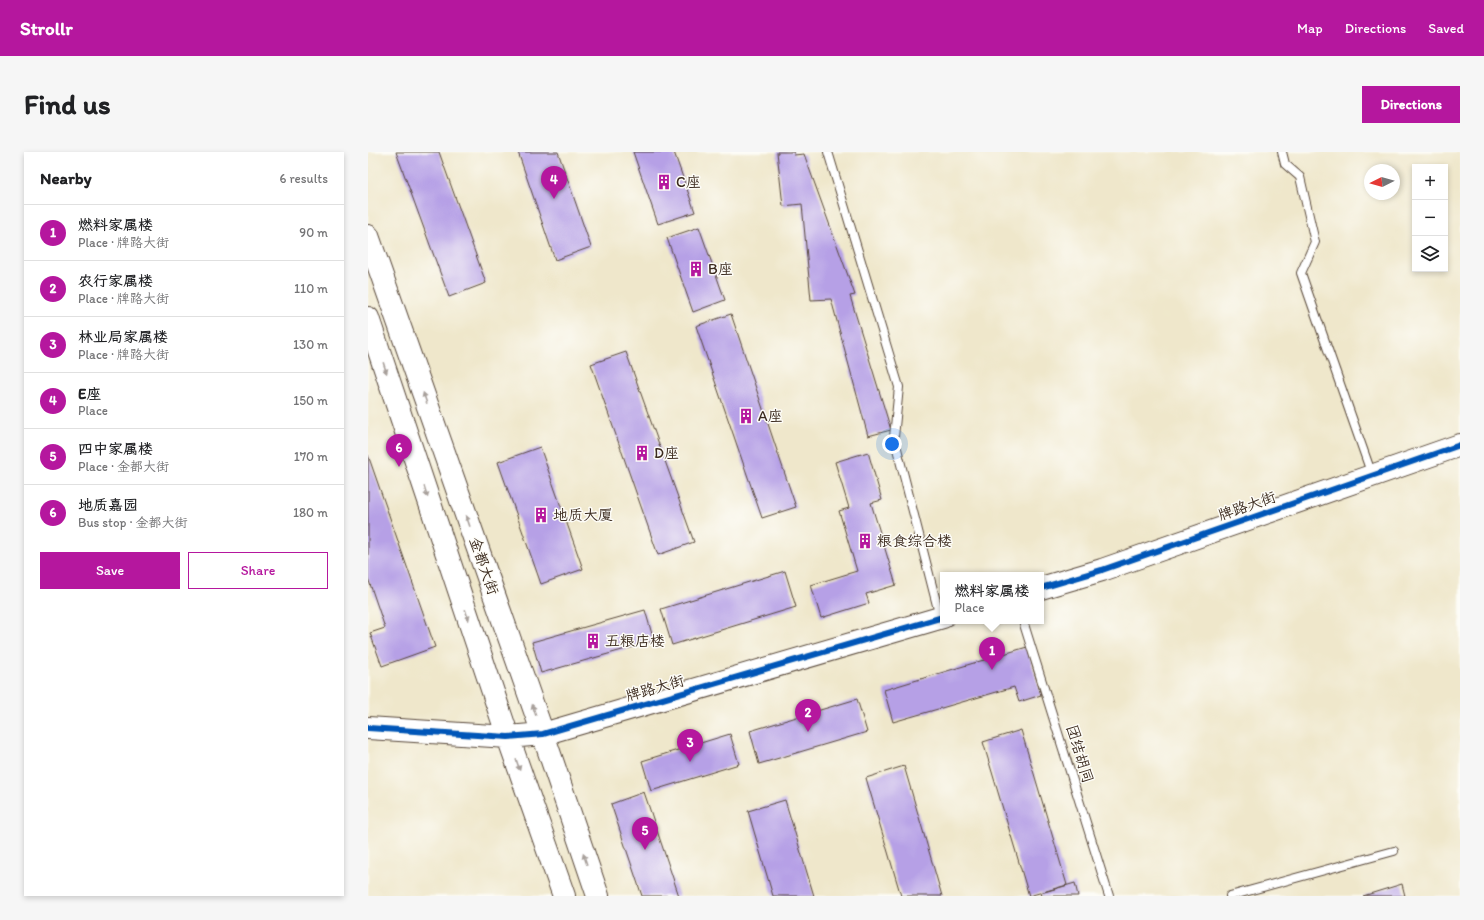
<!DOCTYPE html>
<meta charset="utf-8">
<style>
:root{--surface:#fff;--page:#f6f6f6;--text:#202124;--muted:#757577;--line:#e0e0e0;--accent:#b5179e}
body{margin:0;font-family:Itim,"LXGW WenKai TC",sans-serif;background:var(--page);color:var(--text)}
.controls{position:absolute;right:12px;top:12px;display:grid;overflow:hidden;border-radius:0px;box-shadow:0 2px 6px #0003}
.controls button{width:36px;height:36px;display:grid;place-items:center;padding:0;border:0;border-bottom:1px solid var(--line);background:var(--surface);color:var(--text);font:20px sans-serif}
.compass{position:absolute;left:996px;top:12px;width:36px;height:36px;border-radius:50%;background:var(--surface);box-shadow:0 2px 6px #0003;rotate:265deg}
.you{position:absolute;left:524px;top:292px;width:14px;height:14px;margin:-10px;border:3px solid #fff;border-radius:50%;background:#1a73e8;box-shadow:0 0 0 6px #1a73e833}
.badge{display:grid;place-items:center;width:26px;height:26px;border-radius:50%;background:var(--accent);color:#fff;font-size:13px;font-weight:700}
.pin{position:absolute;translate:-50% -33px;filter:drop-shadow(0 1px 2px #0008)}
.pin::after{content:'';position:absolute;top:21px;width:14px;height:12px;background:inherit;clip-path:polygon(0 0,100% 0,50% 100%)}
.popup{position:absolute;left:572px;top:420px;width:104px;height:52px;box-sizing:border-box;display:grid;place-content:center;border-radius:0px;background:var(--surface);filter:drop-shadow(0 1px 3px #0005);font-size:13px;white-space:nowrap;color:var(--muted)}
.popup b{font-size:15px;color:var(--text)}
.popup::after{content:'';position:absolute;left:50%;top:100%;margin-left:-8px;border:8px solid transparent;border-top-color:var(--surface)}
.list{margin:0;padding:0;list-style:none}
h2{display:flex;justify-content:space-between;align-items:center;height:52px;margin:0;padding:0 16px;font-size:17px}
h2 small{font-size:13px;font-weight:400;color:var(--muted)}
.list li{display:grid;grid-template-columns:26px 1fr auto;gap:12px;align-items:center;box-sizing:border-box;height:56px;padding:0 16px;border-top:1px solid var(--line)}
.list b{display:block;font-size:15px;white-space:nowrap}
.list p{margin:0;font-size:13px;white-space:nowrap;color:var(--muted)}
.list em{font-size:13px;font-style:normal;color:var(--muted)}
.actions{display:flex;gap:8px;padding:12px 16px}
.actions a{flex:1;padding:9px 0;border:1px solid var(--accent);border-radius:0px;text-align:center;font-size:14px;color:var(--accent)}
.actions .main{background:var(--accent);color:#fff}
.icon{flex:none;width:22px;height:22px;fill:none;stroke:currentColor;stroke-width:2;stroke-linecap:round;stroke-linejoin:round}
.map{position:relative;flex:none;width:1092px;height:744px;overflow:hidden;border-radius:0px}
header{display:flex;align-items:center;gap:24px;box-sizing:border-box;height:56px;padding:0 20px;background:var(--accent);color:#fff}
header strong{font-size:19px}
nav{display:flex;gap:22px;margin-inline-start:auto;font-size:14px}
.intro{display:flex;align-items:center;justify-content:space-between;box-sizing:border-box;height:96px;padding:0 24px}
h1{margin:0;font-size:28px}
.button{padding:10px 18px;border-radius:0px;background:var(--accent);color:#fff;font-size:14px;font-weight:700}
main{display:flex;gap:24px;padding:0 24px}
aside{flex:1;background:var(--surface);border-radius:0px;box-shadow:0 2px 6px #0003}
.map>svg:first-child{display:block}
.building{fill:#b6a0e6}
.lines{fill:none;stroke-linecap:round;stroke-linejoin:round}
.lane-casing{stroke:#564638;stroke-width:10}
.secondary-casing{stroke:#564638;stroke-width:24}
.lane{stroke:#fff;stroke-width:8}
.secondary{stroke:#fff;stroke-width:22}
.cycleway-casing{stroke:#fdfcf7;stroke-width:8}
.cycleway{stroke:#0057b8;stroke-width:6}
.oneway{fill:#a79f9a}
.labels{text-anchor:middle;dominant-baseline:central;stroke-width:3;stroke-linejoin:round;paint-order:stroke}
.poi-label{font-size:15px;fill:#3b2a1e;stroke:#fdfcf7;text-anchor:start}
.street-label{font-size:15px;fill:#3b2a1e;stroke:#fdfcf7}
</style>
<header>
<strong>Strollr</strong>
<nav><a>Map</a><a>Directions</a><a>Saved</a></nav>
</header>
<div class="intro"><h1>Find us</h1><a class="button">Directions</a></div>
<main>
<aside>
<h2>Nearby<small>6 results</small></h2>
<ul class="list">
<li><span class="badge">1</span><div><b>燃料家属楼</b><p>Place · 牌路大街</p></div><em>90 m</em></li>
<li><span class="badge">2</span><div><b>农行家属楼</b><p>Place · 牌路大街</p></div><em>110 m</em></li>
<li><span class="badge">3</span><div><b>林业局家属楼</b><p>Place · 牌路大街</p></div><em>130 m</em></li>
<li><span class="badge">4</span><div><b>E座</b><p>Place</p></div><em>150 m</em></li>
<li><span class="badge">5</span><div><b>四中家属楼</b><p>Place · 金都大街</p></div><em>170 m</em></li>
<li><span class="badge">6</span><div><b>地质嘉园</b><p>Bus stop · 金都大街</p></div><em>180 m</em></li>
</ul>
<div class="actions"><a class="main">Save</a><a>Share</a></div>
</aside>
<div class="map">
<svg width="1092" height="744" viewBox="0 0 1092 744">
<rect width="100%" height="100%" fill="#fdfcf7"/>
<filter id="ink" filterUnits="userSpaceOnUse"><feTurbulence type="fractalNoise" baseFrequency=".025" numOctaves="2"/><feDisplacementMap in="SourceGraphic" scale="8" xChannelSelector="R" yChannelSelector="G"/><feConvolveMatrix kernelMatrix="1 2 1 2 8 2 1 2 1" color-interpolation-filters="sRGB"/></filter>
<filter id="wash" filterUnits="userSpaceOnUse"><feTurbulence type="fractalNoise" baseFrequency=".012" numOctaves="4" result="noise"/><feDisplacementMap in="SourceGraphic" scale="16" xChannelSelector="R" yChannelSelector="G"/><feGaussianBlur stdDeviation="0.9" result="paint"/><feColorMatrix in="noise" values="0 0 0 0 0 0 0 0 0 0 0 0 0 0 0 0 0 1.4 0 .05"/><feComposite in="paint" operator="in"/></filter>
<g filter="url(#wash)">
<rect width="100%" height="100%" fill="#efe7cb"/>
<g id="blocks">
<path class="building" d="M 28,0 L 71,0 L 118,131 L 81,145 Z
M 150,0 L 190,0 L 223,95 L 187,108 Z
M 265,0 L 306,0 L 327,60 L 290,72 Z
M 409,0 L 426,0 L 426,3 L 436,2 L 487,143 L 482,144 L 523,278 L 500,284 L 463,147 L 443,148 L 434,52 L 415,54 Z
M 331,75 L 357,148 L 325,160 L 299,86 Z
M 363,162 L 428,355 L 394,366 L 328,174 Z
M 258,200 L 326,390 L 290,403 L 223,212 Z
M 172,295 L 215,417 L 173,432 L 130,310 Z
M 500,300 L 514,348 L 503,351 L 528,433 L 498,442 L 501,451 L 453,466 L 443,433 L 489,419 L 471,359 L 481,356 L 467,310 Z
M 0,303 L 67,495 L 14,514 L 2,481 L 17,476 L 0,426 Z
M 417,419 L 428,455 L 304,493 L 293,457 Z
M 277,458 L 286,489 L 173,521 L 164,490 Z
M 659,495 L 673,543 L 651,550 L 646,535 L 525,570 L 516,538 Z
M 489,547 L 499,580 L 391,612 L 382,579 Z
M 653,578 L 699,733 L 661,744 L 615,590 Z
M 362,582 L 371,612 L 283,639 L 274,609 Z
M 536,614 L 574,744 L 533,744 L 498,626 Z
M 276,640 L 311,744 L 274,744 L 243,652 Z
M 417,648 L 446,744 L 405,744 L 380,659 Z
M 707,731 L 710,744 L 674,744 L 673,741 Z
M 1034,732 L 1037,744 L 995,744 Z"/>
</g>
</g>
<g filter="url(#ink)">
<use href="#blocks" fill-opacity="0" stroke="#564638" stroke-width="1"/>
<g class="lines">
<defs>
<path id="lane" d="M 460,0 L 531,235 L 526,285 L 572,465
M 914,0 L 917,12 L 932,25 L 947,90 L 933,121 L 1004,323
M 655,469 L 741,744
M 862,744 L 1026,699"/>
<path id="secondary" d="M 0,84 L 175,582 L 230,744
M 0,166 L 140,585 L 196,744
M 673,436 L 734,418 L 1092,293
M 0,576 L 140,585 L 175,582 L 575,465"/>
</defs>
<use href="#lane" class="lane-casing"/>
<use href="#secondary" class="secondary-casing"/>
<use href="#lane" class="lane"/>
<use href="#secondary" class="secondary"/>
<defs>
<path id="cycleway" d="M 673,436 L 734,418 L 1092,293
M 0,576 L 140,585 L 175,582 L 575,465"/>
</defs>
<use href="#cycleway" class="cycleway-casing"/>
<use href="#cycleway" class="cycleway"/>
</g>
<defs><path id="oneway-solid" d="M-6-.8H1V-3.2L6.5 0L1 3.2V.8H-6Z"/></defs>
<g class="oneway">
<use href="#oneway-solid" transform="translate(17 216) rotate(72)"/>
<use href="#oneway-solid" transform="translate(57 246) rotate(-109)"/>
<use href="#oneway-solid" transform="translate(58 340) rotate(72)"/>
<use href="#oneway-solid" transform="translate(100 369) rotate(-109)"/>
<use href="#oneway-solid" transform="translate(99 463) rotate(72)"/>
<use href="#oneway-solid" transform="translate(166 558) rotate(-109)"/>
<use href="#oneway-solid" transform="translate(150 613) rotate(71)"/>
<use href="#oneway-solid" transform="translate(217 707) rotate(-109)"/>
</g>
</g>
<defs>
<symbol id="building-bare" viewBox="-9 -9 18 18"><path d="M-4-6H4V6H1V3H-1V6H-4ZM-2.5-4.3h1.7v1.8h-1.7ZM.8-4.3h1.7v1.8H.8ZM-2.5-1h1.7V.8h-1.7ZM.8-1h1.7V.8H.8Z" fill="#b5179e" stroke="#fdfcf7" stroke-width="2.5" paint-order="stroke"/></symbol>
</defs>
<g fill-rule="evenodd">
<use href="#building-bare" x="285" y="19" width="22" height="22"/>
<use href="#building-bare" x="317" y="106" width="22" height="22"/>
<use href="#building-bare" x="367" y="253" width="22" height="22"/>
<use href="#building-bare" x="263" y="290" width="22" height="22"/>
<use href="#building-bare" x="162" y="352" width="22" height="22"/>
<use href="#building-bare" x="486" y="378" width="22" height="22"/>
<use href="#building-bare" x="214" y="478" width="22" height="22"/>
</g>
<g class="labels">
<g class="poi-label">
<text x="308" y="30">C座</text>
<text x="340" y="117">B座</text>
<text x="390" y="264">A座</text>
<text x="286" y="301">D座</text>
<text x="185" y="363">地质大厦</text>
<text x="509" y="389">粮食综合楼</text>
<text x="237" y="489">五粮店楼</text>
</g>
<g class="street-label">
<text transform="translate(879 354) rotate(-19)">牌路大街</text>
<text transform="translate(116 414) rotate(71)">金都大街</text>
<text transform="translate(287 536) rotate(-16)">牌路大街</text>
<text transform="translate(712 602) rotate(73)">团结胡同</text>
</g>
</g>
</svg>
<div class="controls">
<button>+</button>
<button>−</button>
<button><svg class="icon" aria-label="layers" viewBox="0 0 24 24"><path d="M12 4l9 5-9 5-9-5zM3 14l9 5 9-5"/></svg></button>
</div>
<svg class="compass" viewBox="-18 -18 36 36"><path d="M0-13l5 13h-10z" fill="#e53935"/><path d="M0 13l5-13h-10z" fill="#757577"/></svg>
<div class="you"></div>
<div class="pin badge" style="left:624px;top:518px">1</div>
<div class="popup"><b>燃料家属楼</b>Place</div>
<div class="pin badge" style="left:440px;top:580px">2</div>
<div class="pin badge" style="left:322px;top:610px">3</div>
<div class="pin badge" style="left:186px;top:47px">4</div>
<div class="pin badge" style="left:277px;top:698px">5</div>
<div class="pin badge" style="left:31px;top:315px">6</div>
</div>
</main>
